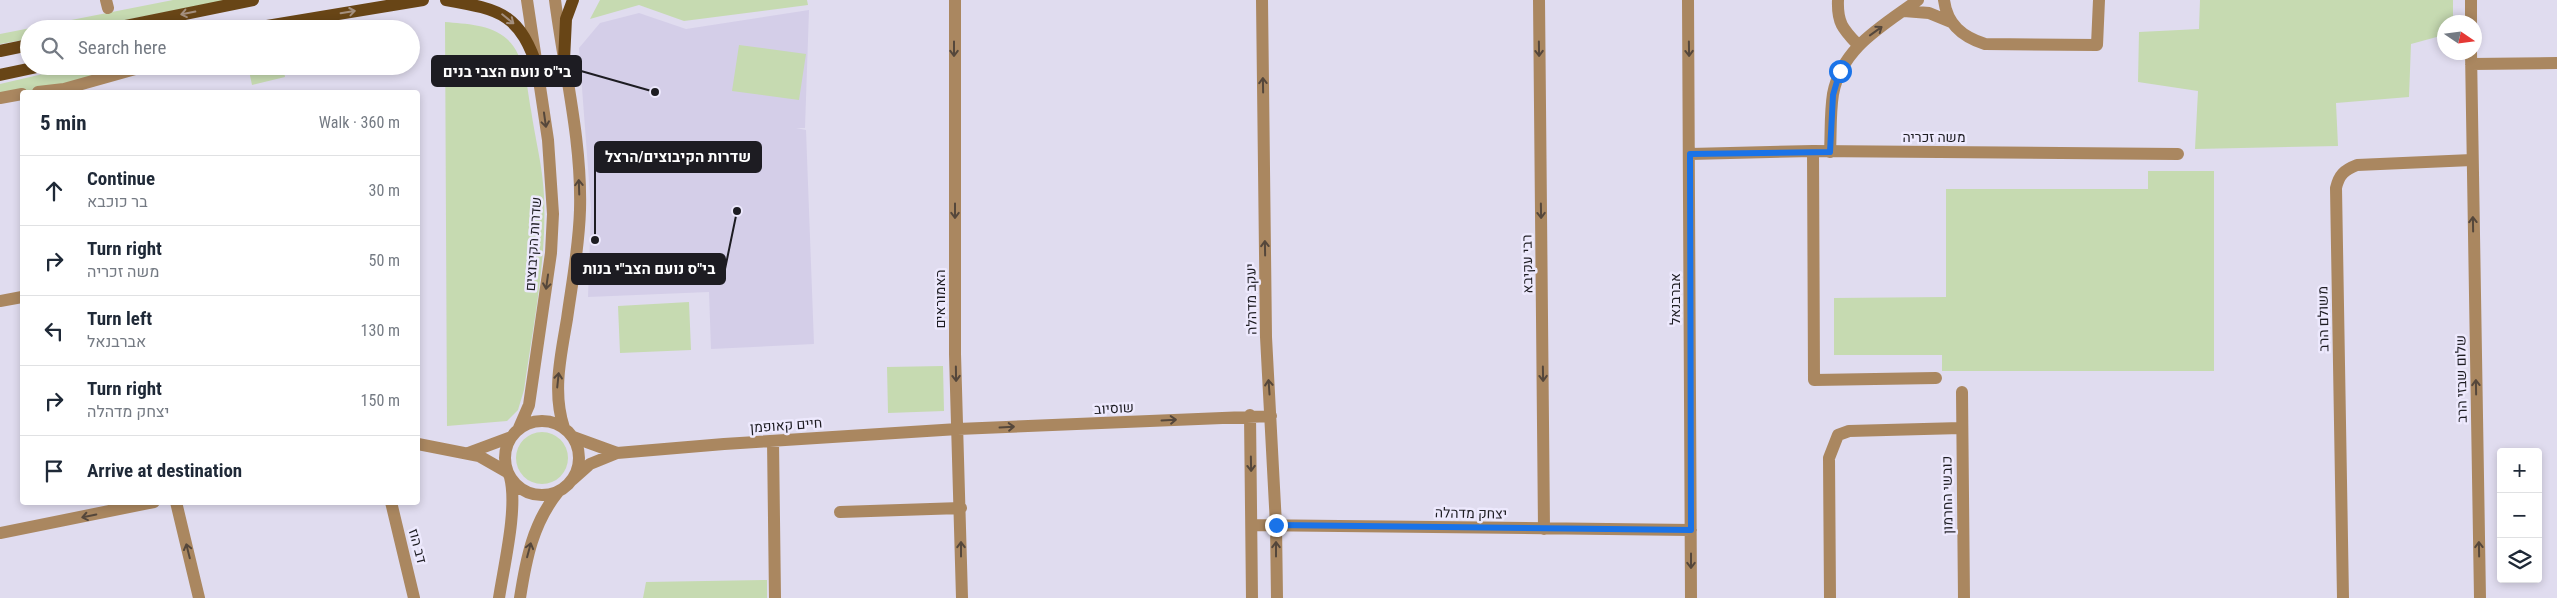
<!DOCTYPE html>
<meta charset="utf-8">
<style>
:root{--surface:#fff;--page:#f2f2f3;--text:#1f2937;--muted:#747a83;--line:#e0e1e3}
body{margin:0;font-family:"Roboto Condensed",Heebo,sans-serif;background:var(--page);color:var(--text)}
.controls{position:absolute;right:15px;bottom:15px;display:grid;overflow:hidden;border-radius:5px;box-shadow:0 2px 8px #0003}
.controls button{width:45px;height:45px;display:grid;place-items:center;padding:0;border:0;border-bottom:1px solid var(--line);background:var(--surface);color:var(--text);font:25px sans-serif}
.compass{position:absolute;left:2437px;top:15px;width:45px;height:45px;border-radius:50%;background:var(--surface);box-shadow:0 2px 8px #0003;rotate:103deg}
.stop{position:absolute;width:15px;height:15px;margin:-11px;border:4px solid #1a73e8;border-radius:50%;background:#fff}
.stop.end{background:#1a73e8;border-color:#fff;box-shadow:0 1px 5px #0008}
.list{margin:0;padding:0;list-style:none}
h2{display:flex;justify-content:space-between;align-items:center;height:65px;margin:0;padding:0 20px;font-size:21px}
h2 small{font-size:16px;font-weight:400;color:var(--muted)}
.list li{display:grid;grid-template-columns:32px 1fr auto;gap:15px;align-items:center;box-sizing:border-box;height:70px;padding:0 20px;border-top:1px solid var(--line)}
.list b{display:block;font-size:19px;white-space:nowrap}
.list p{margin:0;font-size:16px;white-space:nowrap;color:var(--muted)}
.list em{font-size:16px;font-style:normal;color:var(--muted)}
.icon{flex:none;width:28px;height:28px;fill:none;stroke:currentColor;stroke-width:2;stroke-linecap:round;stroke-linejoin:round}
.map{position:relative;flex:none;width:2557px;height:598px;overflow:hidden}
.search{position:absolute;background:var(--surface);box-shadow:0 2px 8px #0003;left:20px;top:20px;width:400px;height:55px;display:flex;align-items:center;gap:12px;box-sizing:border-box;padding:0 18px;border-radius:28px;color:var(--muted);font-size:19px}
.panel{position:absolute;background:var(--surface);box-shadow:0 2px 8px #0003;left:20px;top:90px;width:400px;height:415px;border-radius:5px}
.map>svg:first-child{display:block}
.built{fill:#d4cee8}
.green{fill:#c6dab1}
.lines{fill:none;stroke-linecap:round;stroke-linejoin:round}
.minor{stroke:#aa8760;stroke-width:12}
.major{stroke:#684516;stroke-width:12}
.oneway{stroke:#a48f7e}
.oneway2{stroke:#55473b}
.route{stroke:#1a73e8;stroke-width:6}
.labels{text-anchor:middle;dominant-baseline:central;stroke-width:5;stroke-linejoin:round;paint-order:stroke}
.street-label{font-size:14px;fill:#1d1c22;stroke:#ede9fd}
.leader{fill:none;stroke:#1d1c22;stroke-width:2}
.callout-dot{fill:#1d1c22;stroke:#ede9fd;stroke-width:2}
.callout{fill:#1d1c22;stroke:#1d1c22;stroke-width:2}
.callout-label{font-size:15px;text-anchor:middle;font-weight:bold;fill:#fff}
</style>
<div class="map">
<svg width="2557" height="598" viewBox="0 0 2557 598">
<rect width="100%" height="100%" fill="#e0dcef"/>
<path class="built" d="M 809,10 L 805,128 L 796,128 L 806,130 L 814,344 L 711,349 L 709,292 L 588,297 L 591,208 L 579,48 L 600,23 L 639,13 L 686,29 Z"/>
<path class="green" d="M 173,0 L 227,0 L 80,29 L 29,29 L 29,39 L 0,44 L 0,34 Z
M 600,0 L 807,0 L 808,5 L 684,21 L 639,5 L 590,19 Z
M 2200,0 L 2453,0 L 2453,22 L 2444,22 L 2444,35 L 2411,44 L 2409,97 L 2336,103 L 2338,146 L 2195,149 L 2198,91 L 2138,82 L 2139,32 L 2199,29 Z
M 445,22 C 466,24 490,24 507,39 C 525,55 527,87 531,110 C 535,138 543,168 544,196 C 547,260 533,326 524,390 L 518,410 L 507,421 L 447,426 Z
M 739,45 L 806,54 L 799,100 L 732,91 Z
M 77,66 L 137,66 L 64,86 L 0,95 L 0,84 Z
M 248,66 L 283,66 L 285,77 L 252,85 Z
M 2148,171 L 2214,171 L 2214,371 L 1942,371 L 1942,355 L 1834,355 L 1834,298 L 1946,297 L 1946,189 L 2148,189 Z
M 689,302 L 691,350 L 620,353 L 618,306 Z
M 943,366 L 944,411 L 888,413 L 887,367 Z
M516 458a26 26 0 1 1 52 0a26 26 0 1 1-52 0Z
M 767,580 L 767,598 L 643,598 L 646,582 Z"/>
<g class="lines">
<path class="minor" d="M 106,0 L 108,8
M 555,0 C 564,70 582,140 580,210 C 579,247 572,283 567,319 C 561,355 552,392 564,428
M 955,0 L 955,354 L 962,598
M 1262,0 L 1266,337 L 1276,525 L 1277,598
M 1539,0 L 1544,529
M 1688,0 L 1691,598
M 1838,0 C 1837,23 1843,29 1858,45
M 1944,0 C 1947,25 1963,37 1985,44 L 2097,45 L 2099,0
M 1904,11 L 1929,13 L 1951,22
M 2471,22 L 2471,0
M 2471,52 L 2480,598
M 2471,64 L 2557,63
M 38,92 L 64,89 L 146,66
M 0,98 L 22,94
M 1813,151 L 1814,380 L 1936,378
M 1830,152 C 1831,133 1830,113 1833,94 C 1842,47 1883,26 1918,0
M 1690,154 L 1813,151 L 2178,154
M 0,301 L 22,297
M 1962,392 L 1964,598
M 1250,415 L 1252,598
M505 458a37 37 0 1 1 74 0a37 37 0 1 1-74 0Z
M 519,428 L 529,405 L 551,253 L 553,214 L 548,140 L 527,0
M 573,437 L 617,453
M 773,441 L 775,598
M 418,444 L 479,456 L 507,472
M 468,453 L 511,437
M 572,480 L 590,464 L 617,453 L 724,444 L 958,429 L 1271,416
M 176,502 L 199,598
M 391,502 L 414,598
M 840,512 L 961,508
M 1252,525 L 1691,530
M 0,533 L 154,502
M 499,598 C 504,565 518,508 510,477
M 520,598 C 526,559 533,523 558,492
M 1830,598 L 1829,458 L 1838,435 L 1849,431 L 1961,428
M 2343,598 L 2336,188 C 2339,175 2344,170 2357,165 L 2472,160"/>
<path class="major" d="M 446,0 C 503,10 520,14 539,72
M 111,29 L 253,0
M 248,29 L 423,0
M 0,51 L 29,45
M 564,60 L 566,19 L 573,0
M 0,75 L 42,66"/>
</g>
<defs><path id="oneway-shaft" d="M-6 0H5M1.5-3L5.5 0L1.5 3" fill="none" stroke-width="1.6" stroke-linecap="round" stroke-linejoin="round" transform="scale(1.25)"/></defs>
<g class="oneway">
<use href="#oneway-shaft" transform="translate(348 12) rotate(-9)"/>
<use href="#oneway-shaft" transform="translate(188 13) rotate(169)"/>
<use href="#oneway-shaft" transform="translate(508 19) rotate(39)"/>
</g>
<g class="oneway2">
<use href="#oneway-shaft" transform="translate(1876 31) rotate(-36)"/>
<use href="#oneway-shaft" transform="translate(954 49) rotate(90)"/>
<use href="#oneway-shaft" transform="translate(1539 49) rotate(89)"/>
<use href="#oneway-shaft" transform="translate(1689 49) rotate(89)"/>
<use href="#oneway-shaft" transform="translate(1263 85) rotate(-91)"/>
<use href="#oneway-shaft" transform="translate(545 120) rotate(82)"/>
<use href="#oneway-shaft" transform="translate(579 187) rotate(-92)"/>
<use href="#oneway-shaft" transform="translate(955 211) rotate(90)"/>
<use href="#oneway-shaft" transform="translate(1541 211) rotate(89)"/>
<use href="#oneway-shaft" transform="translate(2473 224) rotate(-91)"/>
<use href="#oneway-shaft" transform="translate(1265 248) rotate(-91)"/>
<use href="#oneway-shaft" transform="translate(547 282) rotate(98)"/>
<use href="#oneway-shaft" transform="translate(956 374) rotate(89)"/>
<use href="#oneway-shaft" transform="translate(1543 374) rotate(89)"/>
<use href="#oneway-shaft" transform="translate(558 380) rotate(-84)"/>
<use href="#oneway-shaft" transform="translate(1269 387) rotate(-94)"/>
<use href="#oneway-shaft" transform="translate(2476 387) rotate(-91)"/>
<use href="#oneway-shaft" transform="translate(1169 420) rotate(-3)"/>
<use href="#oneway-shaft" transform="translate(1007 427) rotate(-3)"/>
<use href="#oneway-shaft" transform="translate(1251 464) rotate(89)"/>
<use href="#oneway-shaft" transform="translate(89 516) rotate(168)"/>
<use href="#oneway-shaft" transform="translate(961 549) rotate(-90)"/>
<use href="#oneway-shaft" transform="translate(1276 549) rotate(-90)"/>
<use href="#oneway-shaft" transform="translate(2479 549) rotate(-91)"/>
<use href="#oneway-shaft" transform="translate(529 550) rotate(-75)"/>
<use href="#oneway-shaft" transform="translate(188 551) rotate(-104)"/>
<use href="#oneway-shaft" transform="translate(1691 561) rotate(90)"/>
</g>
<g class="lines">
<path class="route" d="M 1276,525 L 1691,530 L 1690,154 L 1830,152 L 1833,95 L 1840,71"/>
</g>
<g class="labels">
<g class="street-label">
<text x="1934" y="137">משה זכריה</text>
<text transform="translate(533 244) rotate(-86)">שדרות הקיבוצים</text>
<text transform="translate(1527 264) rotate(-91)">רבי עקיבא</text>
<text transform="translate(940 299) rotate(-90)">האמוראים</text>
<text transform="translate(1251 299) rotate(-91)">יעקב מדהלה</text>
<text transform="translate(1675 299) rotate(-90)">אברבנאל</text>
<text transform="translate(2323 319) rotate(-91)">משולם הרב</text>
<text transform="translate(2461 379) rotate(-91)">שלום שבזי הרב</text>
<text transform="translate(1114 408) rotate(-3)">שוסיוב</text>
<text transform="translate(786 425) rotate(-4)">חיים קאופמן</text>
<text transform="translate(1947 495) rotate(-91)">כובשי החרמון</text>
<text transform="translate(1471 513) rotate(1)">יצחק מדהלה</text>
<text transform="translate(418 546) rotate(75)">דב הוז</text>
</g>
</g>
<path class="leader" d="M655 92L581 71M595 240L595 157M737 211L725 269"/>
<g class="callout-dot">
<circle cx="655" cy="92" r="5"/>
<circle cx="595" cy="240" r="5"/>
<circle cx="737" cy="211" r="5"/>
</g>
<g class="callout">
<rect x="432" y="56" width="149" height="30" rx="5"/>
<rect x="595" y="142" width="166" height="30" rx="5"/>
<rect x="572" y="254" width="153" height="30" rx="5"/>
</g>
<g class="callout-label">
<text x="507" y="77">בי"ס נועם הצבי בנים</text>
<text x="678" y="162">שדרות הקיבוצים/הרצל</text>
<text x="649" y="274">בי"ס נועם הצב"י בנות</text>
</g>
</svg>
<div class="controls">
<button>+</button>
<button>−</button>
<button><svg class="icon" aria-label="layers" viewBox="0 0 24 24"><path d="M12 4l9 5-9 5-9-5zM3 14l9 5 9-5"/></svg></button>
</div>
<svg class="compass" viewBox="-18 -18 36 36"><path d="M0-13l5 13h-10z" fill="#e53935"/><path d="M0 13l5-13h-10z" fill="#747a83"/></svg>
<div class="stop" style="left:1840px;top:71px"></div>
<div class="stop end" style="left:1276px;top:525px"></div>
<div class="search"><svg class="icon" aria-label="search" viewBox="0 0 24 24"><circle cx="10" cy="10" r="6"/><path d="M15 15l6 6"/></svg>Search here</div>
<section class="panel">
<h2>5 min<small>Walk · 360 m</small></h2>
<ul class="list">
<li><svg class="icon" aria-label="ahead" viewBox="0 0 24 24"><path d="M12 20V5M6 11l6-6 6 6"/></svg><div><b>Continue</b><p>בר כוכבא</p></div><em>30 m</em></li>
<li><svg class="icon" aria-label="right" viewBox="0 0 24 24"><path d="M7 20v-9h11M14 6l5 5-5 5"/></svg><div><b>Turn right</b><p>משה זכריה</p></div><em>50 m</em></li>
<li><svg class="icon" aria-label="left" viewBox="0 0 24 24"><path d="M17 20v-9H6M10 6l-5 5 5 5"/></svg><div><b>Turn left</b><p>אברבנאל</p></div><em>130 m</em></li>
<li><svg class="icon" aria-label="right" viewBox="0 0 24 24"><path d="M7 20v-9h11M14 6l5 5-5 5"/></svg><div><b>Turn right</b><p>יצחק מדהלה</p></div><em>150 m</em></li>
<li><svg class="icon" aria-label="arrive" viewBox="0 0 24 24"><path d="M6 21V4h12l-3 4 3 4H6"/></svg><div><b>Arrive at destination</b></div></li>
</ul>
</section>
</div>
